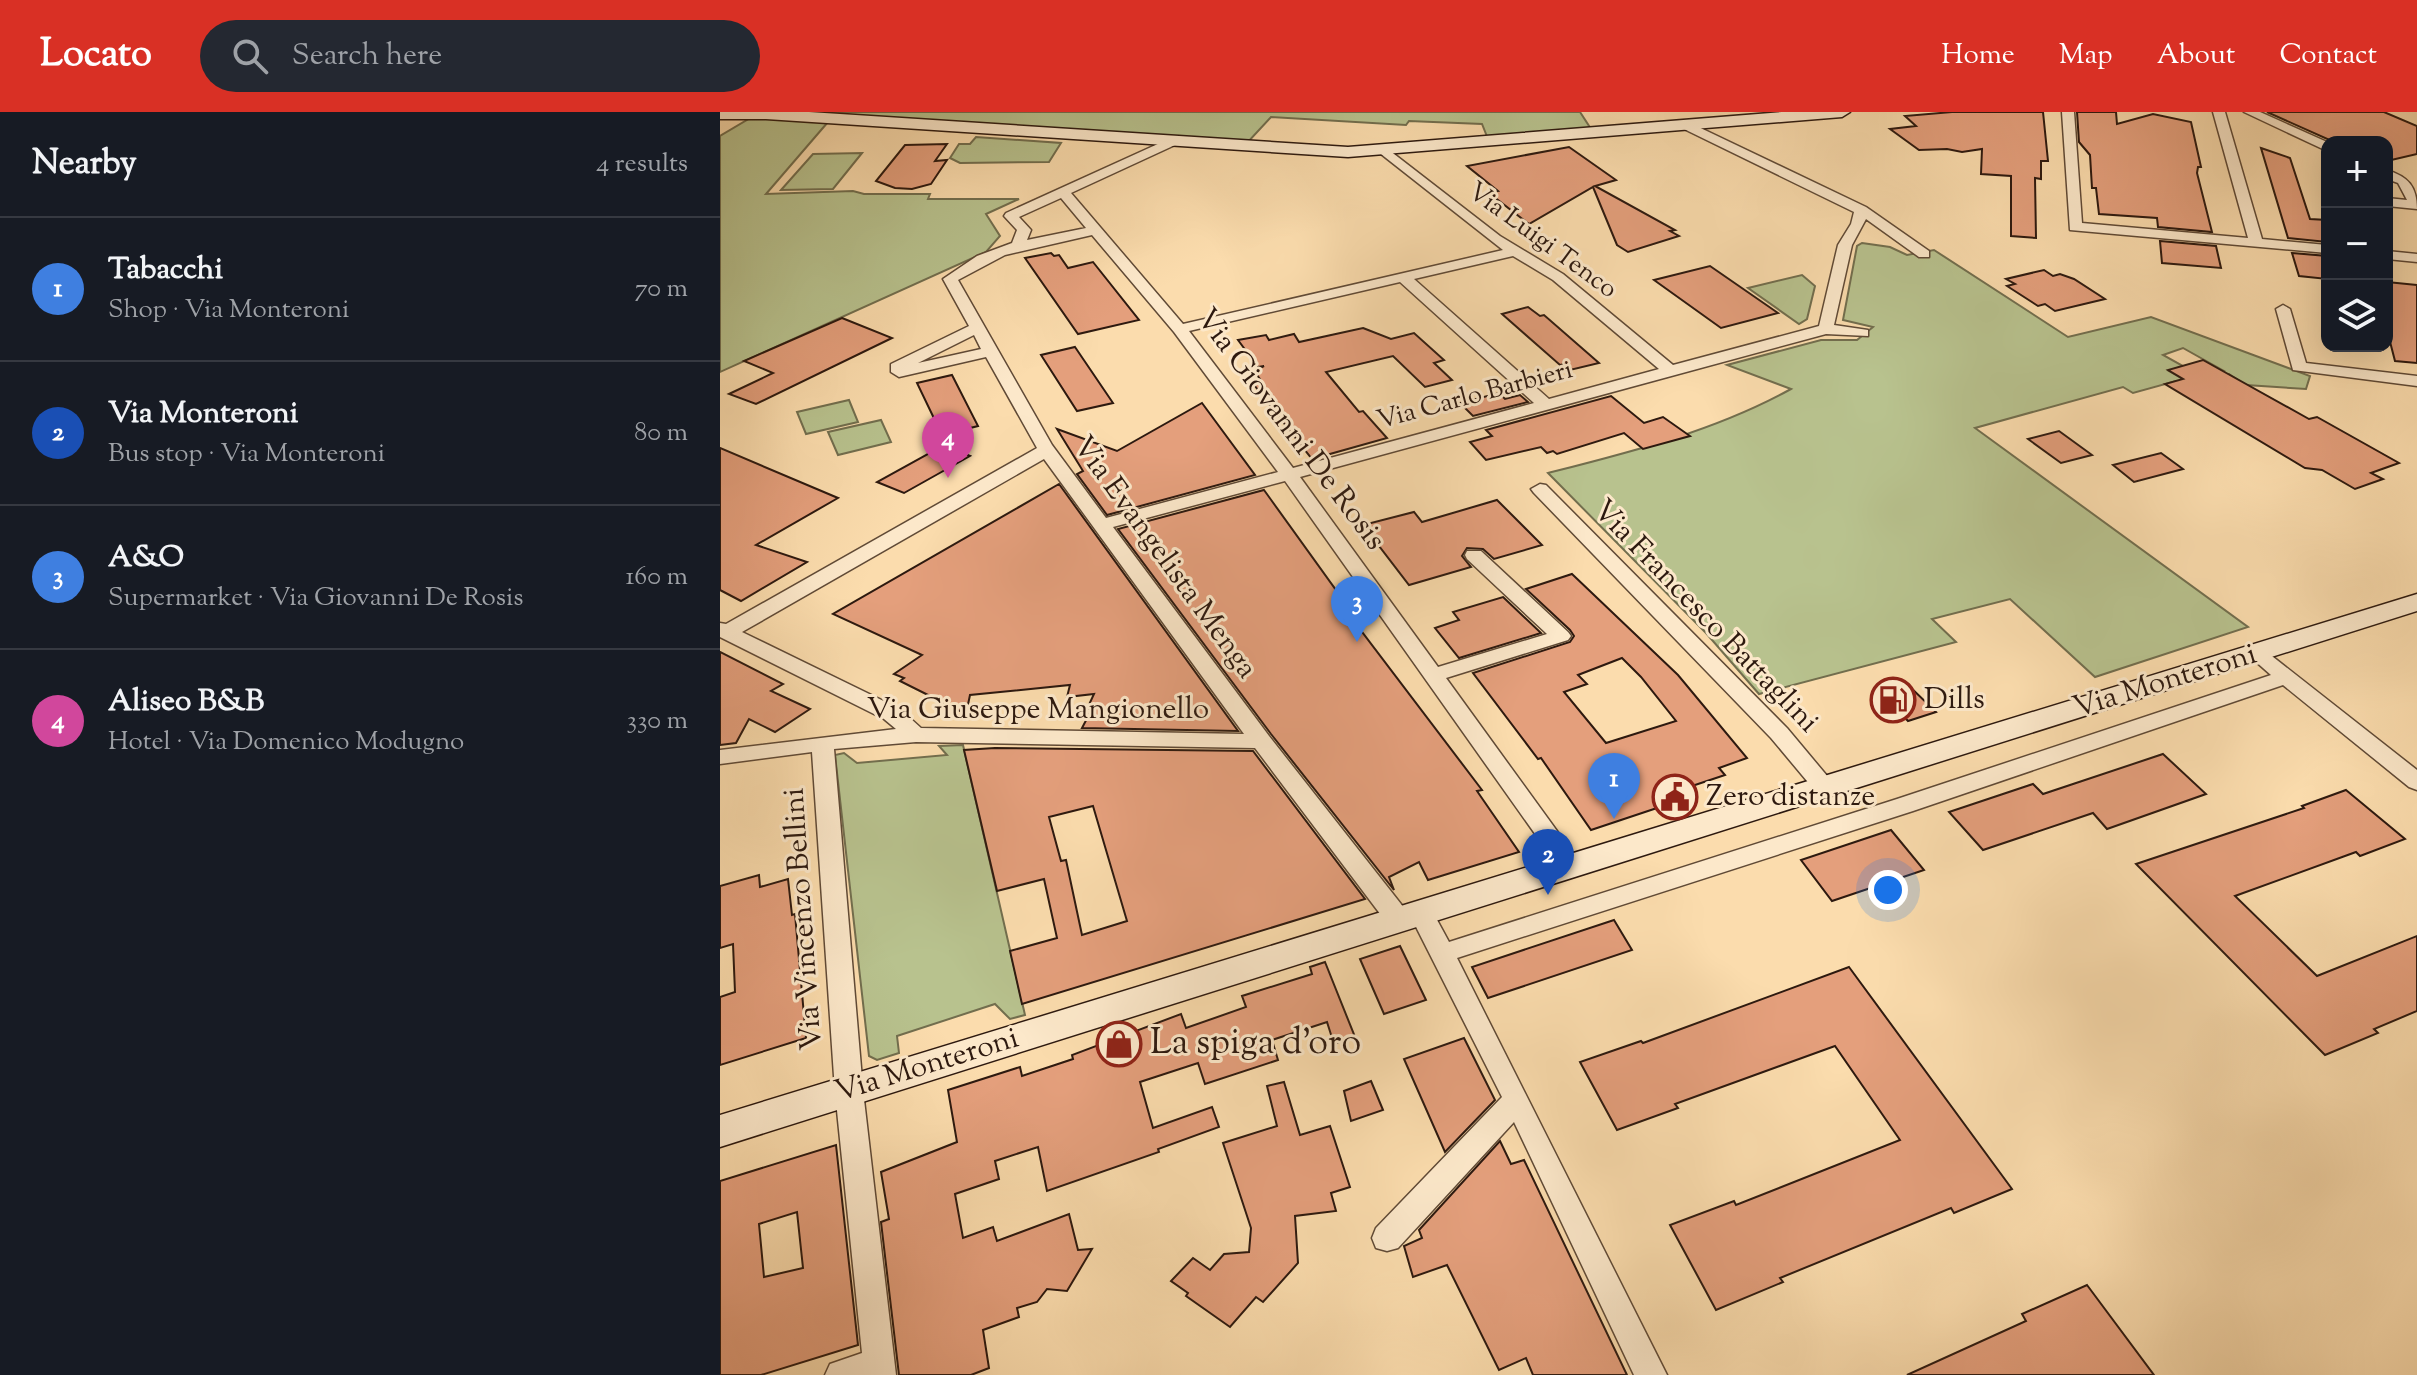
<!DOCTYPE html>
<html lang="en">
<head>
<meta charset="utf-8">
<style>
	body { margin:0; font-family:"Sorts Mill Goudy",serif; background:#242831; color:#f1f3f6 }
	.controls { position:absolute; right:24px; top:24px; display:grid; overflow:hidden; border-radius:16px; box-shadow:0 8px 32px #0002 }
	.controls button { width:72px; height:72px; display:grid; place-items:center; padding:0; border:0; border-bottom:2px solid #363941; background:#171b24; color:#f1f3f6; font:40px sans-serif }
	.you { position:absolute; left:1168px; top:778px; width:28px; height:28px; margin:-20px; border:6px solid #fff; border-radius:50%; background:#1a73e8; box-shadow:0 0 0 12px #1a73e833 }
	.badge { display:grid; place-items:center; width:52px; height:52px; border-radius:50%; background:#d93025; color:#fff; font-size:26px; font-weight:700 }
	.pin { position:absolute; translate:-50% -66px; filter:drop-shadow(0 2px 4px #0008) }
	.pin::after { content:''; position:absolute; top:42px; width:28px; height:24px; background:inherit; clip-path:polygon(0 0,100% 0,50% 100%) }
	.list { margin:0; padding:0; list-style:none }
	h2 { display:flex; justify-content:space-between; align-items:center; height:104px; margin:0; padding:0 32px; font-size:34px }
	h2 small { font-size:26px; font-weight:400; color:#9ea1a6 }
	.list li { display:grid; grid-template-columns:52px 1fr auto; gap:24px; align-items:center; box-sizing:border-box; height:144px; padding:0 32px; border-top:2px solid #363941 }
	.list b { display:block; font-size:30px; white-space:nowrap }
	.list p { margin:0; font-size:26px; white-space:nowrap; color:#9ea1a6 }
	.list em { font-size:26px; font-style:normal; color:#9ea1a6 }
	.icon { flex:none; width:44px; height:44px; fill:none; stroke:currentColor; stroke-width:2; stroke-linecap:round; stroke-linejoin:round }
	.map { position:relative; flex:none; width:1697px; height:1263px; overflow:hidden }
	header { display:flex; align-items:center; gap:48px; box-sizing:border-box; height:112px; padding:0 40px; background:#d93025; color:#fff }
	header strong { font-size:38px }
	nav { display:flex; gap:44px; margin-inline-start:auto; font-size:28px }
	.search { width:560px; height:72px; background:#242831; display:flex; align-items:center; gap:20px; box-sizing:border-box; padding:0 28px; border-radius:44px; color:#9ea1a6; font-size:30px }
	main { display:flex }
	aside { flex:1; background:#171b24 }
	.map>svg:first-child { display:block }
	.green { fill:#b8c28e; stroke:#726e4e; stroke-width:2 }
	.building { fill:#e49f7c; stroke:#2d190f; stroke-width:2; fill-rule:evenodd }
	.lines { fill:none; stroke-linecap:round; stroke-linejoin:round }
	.street-casing { stroke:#604a36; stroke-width:3 }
	.secondary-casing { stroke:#2d190f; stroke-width:3 }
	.street { fill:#fce8ca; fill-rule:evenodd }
	.secondary { fill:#fce8ca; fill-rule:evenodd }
	.labels { text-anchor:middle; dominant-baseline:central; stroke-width:6; stroke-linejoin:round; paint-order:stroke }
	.far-street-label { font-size:26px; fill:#2d190f; stroke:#fce8ca }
	.street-label { font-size:30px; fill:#2d190f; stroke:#fce8ca }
	.poi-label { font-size:30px; fill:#2d190f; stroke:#fce8ca; text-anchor:start }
	.near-poi-label { font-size:36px; fill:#2d190f; stroke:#fce8ca; text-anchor:start }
</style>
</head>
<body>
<header>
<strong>Locato</strong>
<div class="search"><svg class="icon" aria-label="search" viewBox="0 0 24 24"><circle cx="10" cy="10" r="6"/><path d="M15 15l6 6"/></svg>Search here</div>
<nav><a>Home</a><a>Map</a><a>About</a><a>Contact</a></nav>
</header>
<main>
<aside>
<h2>Nearby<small>4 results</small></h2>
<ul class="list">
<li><span class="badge" style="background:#3f7fe0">1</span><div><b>Tabacchi</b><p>Shop · Via Monteroni</p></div><em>70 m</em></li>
<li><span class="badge" style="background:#1a4fb4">2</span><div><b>Via Monteroni</b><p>Bus stop · Via Monteroni</p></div><em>80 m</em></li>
<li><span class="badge" style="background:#3f7fe0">3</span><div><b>A&amp;O</b><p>Supermarket · Via Giovanni De Rosis</p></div><em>160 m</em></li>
<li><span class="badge" style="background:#d1479c">4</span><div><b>Aliseo B&amp;B</b><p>Hotel · Via Domenico Modugno</p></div><em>330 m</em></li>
</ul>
</aside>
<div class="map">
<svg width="1697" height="1263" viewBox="0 0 1697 1263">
	<rect width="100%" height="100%" fill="#fbdcad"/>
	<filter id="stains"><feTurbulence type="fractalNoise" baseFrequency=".0025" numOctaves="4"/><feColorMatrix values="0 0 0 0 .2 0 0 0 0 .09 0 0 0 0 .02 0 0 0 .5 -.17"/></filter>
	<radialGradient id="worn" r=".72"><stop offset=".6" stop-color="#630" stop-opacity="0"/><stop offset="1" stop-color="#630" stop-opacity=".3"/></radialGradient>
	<g class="green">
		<path d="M54,0H860L871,17L768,27L762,12L689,9L686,13L551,5L527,31Z"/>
		<path d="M32,5L108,10L46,82L133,79L144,82H210L208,87H299L266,102L280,124L266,140L0,260V24Z"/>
		<path d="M256,25L341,31L329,50L240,51L230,46L239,32H250Z"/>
		<path d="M142,41L113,77L61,78L93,42Z"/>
		<path d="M1142,131L1170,135L1187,143L1214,138L1348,225L1431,205L1590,264L1586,277L1526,273L1509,262L1488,269L1504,259L1463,236L1443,243L1463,254L1449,259L1473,273L1467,275L1456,269L1413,281L1403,275L1255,316L1528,515L1375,565L1290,487L1212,507L1236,530L1039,582L986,521L828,361C911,340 995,319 1071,277L1007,253L1101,228H1137L1153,215L1123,208L1137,134Z"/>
		<path d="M1082,163L1095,174L1087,207L1079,212L1028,176Z"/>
		<path d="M129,288L138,310L86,322L77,300Z"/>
		<path d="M161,308L171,330L118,343L108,320Z"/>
		<path d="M243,633L305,903L290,907L275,892L177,924L179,941L157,948L149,944L115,643L124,641L137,651L227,643L219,634Z"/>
	</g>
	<g class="building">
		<path d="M1232,0H1323L1328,49H1321V67L1315,66L1316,126L1291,124V64L1261,62L1262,37L1242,40L1227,37L1199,38L1170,17L1196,14L1185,4Z"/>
		<path d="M1357,0H1396L1397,12L1433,2L1471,10L1481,55H1478L1477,61L1492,120L1438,115L1437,106L1379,102L1376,76H1372L1370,43L1359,30Z"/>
		<path d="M1547,0H1664L1697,14V42L1667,49V30H1614Z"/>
		<path d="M227,32L215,49L227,48L211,72L192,77L175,76L156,69L185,33Z"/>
		<path d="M849,35L896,68L875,74L955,118L950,119L959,124L908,140L897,133L873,75L809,112L769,81L778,79L747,54Z"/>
		<path d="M1541,36L1570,46L1590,107L1607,108V130L1568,126Z"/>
		<path d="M1440,129L1496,134L1501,156L1442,151Z"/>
		<path d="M331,141L334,144L339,143L348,156L373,150L419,208L358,222L305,146Z"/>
		<path d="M1572,141L1607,144V167L1579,164Z"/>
		<path d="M990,154L1058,201L1001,216L934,168Z"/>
		<path d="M1324,158L1333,164L1340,162L1354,167L1385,187L1335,199L1325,192L1318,194L1287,174L1295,172L1286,167Z"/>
		<path d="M1667,170L1697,173V251L1675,249L1667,218Z"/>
		<path d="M808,195L820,204L824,203L879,251L850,258L844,252L840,253L782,202Z"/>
		<path d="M122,206L172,226L36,292L9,282L53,261L24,249Z"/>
		<path d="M643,216L671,227L694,221L724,248L714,251L732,268L705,275L673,244L606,260L639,300L643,299L667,326L592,347L531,269L540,267L534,259L544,254L538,255L518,228L546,223L549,228L574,222L579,230Z"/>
		<path d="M355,235L393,291L357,299L321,243Z"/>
		<path d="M1483,248L1589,307L1597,305L1679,351L1651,361L1663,367L1635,377L1602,358L1585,356L1445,272L1463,267L1448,258Z"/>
		<path d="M232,263L258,314L222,323L197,271Z"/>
		<path d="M779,281L785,287L800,283L808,290L753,304L740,291Z"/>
		<path d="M891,284L924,311L943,305L970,324L923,337L904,321L837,342L833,339L827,341L821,335L766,348L750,330L772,324L766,318Z"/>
		<path d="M482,291L535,363L387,403L357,362L363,359L337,317L397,339Z"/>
		<path d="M1339,319L1372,343L1341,351L1308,327Z"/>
		<path d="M224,333L250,344L184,381L157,370Z"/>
		<path d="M0,336L118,386L36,433L87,450L21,489L0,478Z"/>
		<path d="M1441,341L1463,357L1414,370L1393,353Z"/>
		<path d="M339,372L518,619L362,616L372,597H367L374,582L347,585L350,573L250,583L246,602L180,569L184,566L174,562L202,543L113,502Z"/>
		<path d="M544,378L631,499L627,500L762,678L757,679L799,740L708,768L699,750L669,765L674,778L551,622L398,417Z"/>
		<path d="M777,388L822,433L774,447L763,437L747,436L742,444L751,455L689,473L643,413L694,400L702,410Z"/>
		<path d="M852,462L958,563L1027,646L999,656L1005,663L963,677L970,685L871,718L821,646L818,647L753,561L850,530L854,524L850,518L806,477ZM902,546L921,565L956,609L886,631L844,580L867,572L858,563Z"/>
		<path d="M783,485L821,521L739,546L715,516L739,508L733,500Z"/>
		<path d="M0,540L63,572L51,579L90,597L55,620L29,607L16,631L0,633Z"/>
		<path d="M1185,570L1216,600L1188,609L1159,578Z"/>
		<path d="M275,636L533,639L645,787L302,892L290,839L337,826L324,767L277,779L244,638ZM373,694L407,809L362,823L346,748L341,749L329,705Z"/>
		<path d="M1443,642L1486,682L1387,717L1373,701L1263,738L1229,700L1313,672L1323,682Z"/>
		<path d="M1626,678L1685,727L1640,744L1636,740L1515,784L1597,864L1697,824V899L1654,917L1658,921L1605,943L1416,752L1584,696L1582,694Z"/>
		<path d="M1171,718L1204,758L1112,789L1081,748Z"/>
		<path d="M39,763L40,775L68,767L72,803L75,802L86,926L0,953V885L15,880L13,832L0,836V774Z"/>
		<path d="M894,808L912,838L768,886L752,855Z"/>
		<path d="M680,834L706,888L664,902L640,847Z"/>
		<path d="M605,850L635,925L614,932L607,910L552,928L558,948L485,972L478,951L420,970L433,1016L492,995L499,1015L438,1037L439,1040L327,1079L318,1035L275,1049L279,1067L235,1082L243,1126L273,1115L277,1129L349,1102L358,1138L372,1137L347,1179L327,1177L317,1190L297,1196L299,1205L263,1218L269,1256L251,1263H179L161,1110L169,1107L161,1060L237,1030L228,978L300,955L302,964L353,947L352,943L461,902L466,916L526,895L522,884L592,862L590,855Z"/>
		<path d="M1129,855L1292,1077L1234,1101L1231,1096L1060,1166L1063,1170L996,1198L950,1113L1014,1089L1016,1093L1180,1028L1115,934L955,992L958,996L897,1018L860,950L921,929L923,931Z"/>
		<path d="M744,926L775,988L725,1040L684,947Z"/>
		<path d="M651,969L663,998L631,1009L624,979Z"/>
		<path d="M564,970L580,1023L610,1014L630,1075L611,1081L616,1099L575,1104L578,1151L543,1190L536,1185L510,1215L466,1184L468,1181L451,1169L473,1146L490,1158L504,1142L529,1140L531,1116L503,1031L557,1014L547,974Z"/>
		<path d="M780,1029L791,1052L804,1048L907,1263H813L806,1246L779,1258L727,1153L693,1165L684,1134L702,1126L699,1118Z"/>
		<path d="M116,1033L138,1233L41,1263H0V1069ZM77,1100L83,1156L44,1165L39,1112Z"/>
		<path d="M1367,1173L1434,1263H1187L1306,1209L1302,1202Z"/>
	</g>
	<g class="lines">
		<g class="street-casing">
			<g id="street">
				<path d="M1342,0H1354L1362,111L1528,126L1493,0H1505L1542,127L1607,133V141L1350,118Z"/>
				<path d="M1524,0H1540L1607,30V39Z"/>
				<path d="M968,10L1146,95L1209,139V145H1199L1146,107L1132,133L1114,213L1148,218V224L1106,222L580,365L718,555L827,522L747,447L745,443L747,439H761L848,520L851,524L848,528L726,566L858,748L862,754L858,760L850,763L842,760L565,369L393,415L549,624L688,801L691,808L688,815L679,817L670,815L535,636L196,630L114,637L143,979L176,1263H105L110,1252L142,1241L115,979L92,640L0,652V638L176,617L164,607L0,525V511L6,512L317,336L266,245L179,265L171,260V252L249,214L223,167L257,144L292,131L297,118L284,104L286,101L451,26L455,27V33L351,81L463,212L783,138L661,42V36L665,35L780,124L843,162L953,253L1099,214L1118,133L1131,112L1134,100L964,17L962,14ZM341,86L366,116L307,128L311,118L299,105ZM372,123L454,220L558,360L386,406L332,333L238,168L285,143ZM793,144L833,168L939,257L829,287L694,167ZM680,170L814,291L573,356L469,219ZM254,223L261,237L198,251ZM324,347L524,622L201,616L180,597L22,520Z"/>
				<path d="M1667,58C1688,65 1697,74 1697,97L1667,94V86L1687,88L1678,71L1667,67Z"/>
				<path d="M1667,139L1697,142V150L1667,147Z"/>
				<path d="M1563,193L1570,197L1586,251L1697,264V274L1573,258L1556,197Z"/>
				<path d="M820,372L826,373L1067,616L1113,671L1116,676L1113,681H1097L1051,626L814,381L811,377Z"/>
				<path d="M1536,535L1543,537L1697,658V678L1689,675L1563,573L1193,699L737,846L947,1263H914L794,1010L678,1136L667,1139L656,1136L652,1126L656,1116L782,985L689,801L692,795L701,792L710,795L729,830L1177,687L1551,563L1526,541Z"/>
			</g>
		</g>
		<g class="secondary-casing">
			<g id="secondary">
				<path d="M0,0H89L628,35L1062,0H1130L1122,5L628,45L46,7H0Z"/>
				<path d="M1697,482V499L0,1035V1003Z"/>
			</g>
		</g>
		<use href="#street" class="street"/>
		<use href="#secondary" class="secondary"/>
	</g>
	<defs>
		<g id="fuel-ring" transform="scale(2.3)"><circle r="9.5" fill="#fce8ca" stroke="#8f2418" stroke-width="1.5"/><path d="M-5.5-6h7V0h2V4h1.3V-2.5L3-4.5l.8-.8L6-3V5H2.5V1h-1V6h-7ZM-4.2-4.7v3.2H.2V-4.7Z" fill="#8f2418"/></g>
		<g id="civic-ring" transform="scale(2.3)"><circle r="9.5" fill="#fce8ca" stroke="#8f2418" stroke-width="1.5"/><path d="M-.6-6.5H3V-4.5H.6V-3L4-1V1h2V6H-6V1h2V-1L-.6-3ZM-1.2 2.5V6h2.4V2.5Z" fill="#8f2418"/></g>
		<g id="shop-ring" transform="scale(2.3)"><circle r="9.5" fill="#fce8ca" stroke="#8f2418" stroke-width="1.5"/><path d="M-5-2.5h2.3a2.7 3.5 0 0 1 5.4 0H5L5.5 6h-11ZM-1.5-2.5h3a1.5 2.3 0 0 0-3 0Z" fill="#8f2418"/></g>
	</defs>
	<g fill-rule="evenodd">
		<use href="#fuel-ring" x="1173" y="588"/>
		<use href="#civic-ring" x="955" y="685"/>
		<use href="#shop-ring" x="399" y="932"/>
	</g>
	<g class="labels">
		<g class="far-street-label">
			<text transform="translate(822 129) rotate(36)">Via Luigi Tenco</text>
			<text transform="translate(755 284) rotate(-15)">Via Carlo Barbieri</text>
		</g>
		<g class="street-label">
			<text transform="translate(570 318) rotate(53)">Via Giovanni De Rosis</text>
			<text transform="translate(444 446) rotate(54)">Via Evangelista Menga</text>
			<text transform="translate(985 505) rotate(46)">Via Francesco Battaglini</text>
			<text transform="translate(1445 570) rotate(-17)">Via Monteroni</text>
			<text x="318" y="598">Via Giuseppe Mangionello</text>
			<text transform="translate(84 807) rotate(-94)">Via Vincenzo Bellini</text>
			<text transform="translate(207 954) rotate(-17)">Via Monteroni</text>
		</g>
		<g class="poi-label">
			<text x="1204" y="588">Dills</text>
			<text x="986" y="685">Zero distanze</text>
		</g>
		<g class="near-poi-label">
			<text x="430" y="932">La spiga d'oro</text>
		</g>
	</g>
	<rect width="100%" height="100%" filter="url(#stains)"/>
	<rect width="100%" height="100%" fill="url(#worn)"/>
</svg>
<div class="controls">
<button>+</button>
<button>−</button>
<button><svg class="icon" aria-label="layers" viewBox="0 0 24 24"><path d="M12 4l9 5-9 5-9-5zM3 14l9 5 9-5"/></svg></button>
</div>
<div class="you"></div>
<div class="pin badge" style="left:894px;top:707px;background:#3f7fe0">1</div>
<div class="pin badge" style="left:828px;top:783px;background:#1a4fb4">2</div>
<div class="pin badge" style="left:637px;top:530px;background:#3f7fe0">3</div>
<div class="pin badge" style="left:228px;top:366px;background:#d1479c">4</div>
</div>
</main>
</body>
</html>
